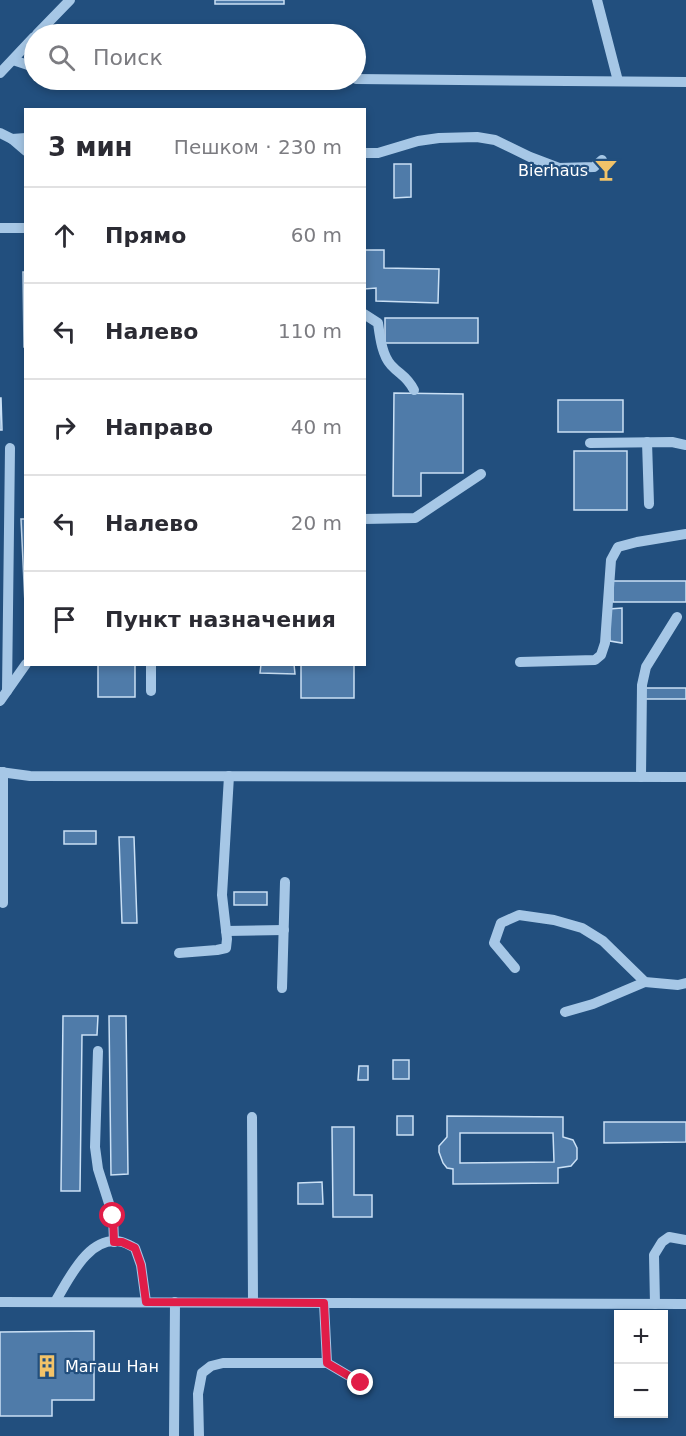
<!DOCTYPE html>
<html lang="ru">
<head>
<meta charset="utf-8">
<style>
	body { margin:0; font-family:"DejaVu Sans",sans-serif; background:#f2f2f3; color:#2b2b33 }
	.controls { position:absolute; right:18px; bottom:18px; display:grid; overflow:hidden; border-radius:0px; box-shadow:0 3px 9px #0003 }
	.controls button { width:54px; height:54px; display:grid; place-items:center; padding:0; border:0; border-bottom:2px solid #e1e1e2; background:#fff; color:#2b2b33; font:30px sans-serif }
	.stop { position:absolute; width:18px; height:18px; margin:-14px; border:4px solid #e11d48; border-radius:50%; background:#fff }
	.stop.end { background:#e11d48; border-color:#fff; box-shadow:0 2px 6px #0008 }
	.list { margin:0; padding:0; list-style:none }
	h2 { display:flex; justify-content:space-between; align-items:center; height:78px; margin:0; padding:0 24px; font-size:26px }
	h2 small { font-size:20px; font-weight:400; color:#7c7c81 }
	.list li { display:grid; grid-template-columns:39px 1fr auto; gap:18px; align-items:center; box-sizing:border-box; height:96px; padding:0 24px; border-top:2px solid #e1e1e2 }
	.list b { display:block; font-size:22px; white-space:nowrap }
	.list em { font-size:20px; font-style:normal; color:#7c7c81 }
	.icon { flex:none; width:33px; height:33px; fill:none; stroke:currentColor; stroke-width:2; stroke-linecap:round; stroke-linejoin:round }
	.map { position:relative; flex:none; width:686px; height:1436px; overflow:hidden }
	.search { position:absolute; background:#fff; box-shadow:0 3px 9px #0003; left:24px; top:24px; width:342px; height:66px; display:flex; align-items:center; gap:15px; box-sizing:border-box; padding:0 21px; border-radius:33px; color:#7c7c81; font-size:22px }
	.panel { position:absolute; background:#fff; box-shadow:0 3px 9px #0003; left:24px; top:108px; width:342px; height:558px; border-radius:0px }
	.map>svg:first-child { display:block }
	.building { fill:#4f7ba9; stroke:#cae0f5; stroke-width:1.5; fill-rule:evenodd }
	.lines { fill:none; stroke-linecap:round; stroke-linejoin:round }
	.minor { stroke:#a6c7e6; stroke-width:10 }
	.route { stroke:#e11d48; stroke-width:8 }
	.labels { text-anchor:middle; dominant-baseline:central; stroke-width:4.5; stroke-linejoin:round; paint-order:stroke }
	.poi-label { font-size:16px; fill:#fff; stroke:#224f7e; text-anchor:end }
</style>
</head>
<body>
<div class="map">
<svg width="686" height="1436" viewBox="0 0 686 1436">
	<rect width="100%" height="100%" fill="#224f7e"/>
	<g class="building">
		<rect x="215" y="0" width="69" height="4"/>
		<path d="M394,164H411V197L394,198Z"/>
		<path d="M364,250H384V268L439,269L438,303L376,301V288L364,289Z"/>
		<path d="M23,272H26V347H24Z"/>
		<rect x="385" y="318" width="93" height="25"/>
		<path d="M394,393L463,394V473H421V496H393Z"/>
		<path d="M0,398H1L2,430H0Z"/>
		<rect x="558" y="400" width="65" height="32"/>
		<rect x="574" y="451" width="53" height="59"/>
		<path d="M21,519H26V604H25Z"/>
		<rect x="613" y="581" width="73" height="21"/>
		<path d="M622,608V643L610,641L609,609Z"/>
		<rect x="98" y="664" width="37" height="33"/>
		<path d="M261,664H294L295,674L260,673Z"/>
		<rect x="301" y="664" width="53" height="34"/>
		<rect x="644" y="688" width="42" height="11"/>
		<rect x="64" y="831" width="32" height="13"/>
		<path d="M119,837H134L137,923H122Z"/>
		<rect x="234" y="892" width="33" height="13"/>
		<path d="M63,1016H98L97,1035H82L80,1191H61Z"/>
		<path d="M109,1016H126L128,1174L111,1175Z"/>
		<rect x="393" y="1060" width="16" height="19"/>
		<path d="M359,1066H368V1080H358Z"/>
		<rect x="397" y="1116" width="16" height="19"/>
		<path d="M447,1116L563,1117V1137L573,1140L577,1148V1159L571,1166L558,1168V1183L453,1184V1169L447,1168L443,1163L439,1152V1146L447,1137ZM460,1133H553L554,1162L460,1163Z"/>
		<path d="M604,1122H686V1142L604,1143Z"/>
		<path d="M332,1127H354V1195H372V1217H333Z"/>
		<path d="M322,1182L323,1204H298V1183Z"/>
		<path d="M94,1331V1400H52V1416H0V1332Z"/>
	</g>
	<g class="lines">
		<g class="minor">
			<path d="M597,0L618,81"/>
			<path d="M37,34L70,0"/>
			<path d="M13,60L34,67"/>
			<path d="M0,73L34,37"/>
			<path d="M356,79L686,82"/>
			<path d="M0,133L12,139L26,138"/>
			<path d="M12,139L26,151"/>
			<path d="M364,153H378L418,141L439,138L477,137L495,140L530,157L559,168L594,167L602,160"/>
			<path d="M0,228H26"/>
			<path d="M364,314L378,323C380,337 382,355 391,365C401,376 406,375 414,390"/>
			<path d="M647,442L649,504"/>
			<path d="M590,443L672,442L686,445"/>
			<path d="M364,519L415,518L481,474"/>
			<path d="M520,662L595,660L601,655L605,643L611,560L618,547L637,542L686,534"/>
			<path d="M151,664V691"/>
			<path d="M7,691L10,448"/>
			<path d="M0,701L26,664"/>
			<path d="M0,772L30,776L686,777"/>
			<path d="M641,777L642,685L646,667L677,617"/>
			<path d="M3,903V772"/>
			<path d="M226,931L284,930"/>
			<path d="M179,953L217,950L226,948L227,939L222,895L229,776"/>
			<path d="M515,968L494,943L501,923L519,915L554,920L582,928L603,941L645,982L678,985L686,983"/>
			<path d="M282,988L285,882"/>
			<path d="M565,1012L593,1004L645,982"/>
			<path d="M98,1051L95,1147L98,1169L113,1216L114,1242"/>
			<path d="M252,1117L253,1302"/>
			<path d="M0,1302L686,1304"/>
			<path d="M55,1302C69,1279 89,1234 122,1242C126,1243 131,1246 135,1248L141,1265L146,1302"/>
			<path d="M324,1303L327,1363"/>
			<path d="M655,1304L654,1255L662,1242L669,1237L686,1240"/>
			<path d="M174,1436L175,1302"/>
			<path d="M199,1436L198,1394L202,1373L211,1366L223,1363H327L361,1383"/>
		</g>
	</g>
	<g class="lines">
		<path class="route" d="M113,1216L114,1242H122L135,1248L141,1265L146,1302L324,1303L327,1363L361,1383"/>
	</g>
	<defs>
		<g id="bar-bare" transform="scale(1.8)"><path d="M-6-5H6L.8 .8V4.5H3.5V6h-7V4.5H-.8V.8Z" fill="#f2c369" stroke="#224f7e" stroke-width="2.5" paint-order="stroke"/></g>
		<g id="building-bare" transform="scale(1.8)"><path d="M-4-6H4V6H1V3H-1V6H-4ZM-2.5-4.3h1.7v1.8h-1.7ZM.8-4.3h1.7v1.8H.8ZM-2.5-1h1.7V.8h-1.7ZM.8-1h1.7V.8H.8Z" fill="#f2c369" stroke="#224f7e" stroke-width="2.5" paint-order="stroke"/></g>
	</defs>
	<g fill-rule="evenodd">
		<use href="#bar-bare" x="606" y="170"/>
		<use href="#building-bare" x="47" y="1366"/>
	</g>
	<g class="labels">
		<g class="poi-label">
			<text x="588" y="170">Bierhaus</text>
			<text x="65" y="1366" text-anchor="start">Магаш Нан</text>
		</g>
	</g>
</svg>
<div class="controls">
<button>+</button>
<button>−</button>
</div>
<div class="stop" style="left:113px;top:1216px"></div>
<div class="stop end" style="left:361px;top:1383px"></div>
<div class="search"><svg class="icon" aria-label="search" viewBox="0 0 24 24"><circle cx="10" cy="10" r="6"/><path d="M15 15l6 6"/></svg>Поиск</div>
<section class="panel">
<h2>3 мин<small>Пешком · 230 m</small></h2>
<ul class="list">
<li><svg class="icon" aria-label="ahead" viewBox="0 0 24 24"><path d="M12 20V5M6 11l6-6 6 6"/></svg><div><b>Прямо</b></div><em>60 m</em></li>
<li><svg class="icon" aria-label="left" viewBox="0 0 24 24"><path d="M17 20v-9H6M10 6l-5 5 5 5"/></svg><div><b>Налево</b></div><em>110 m</em></li>
<li><svg class="icon" aria-label="right" viewBox="0 0 24 24"><path d="M7 20v-9h11M14 6l5 5-5 5"/></svg><div><b>Направо</b></div><em>40 m</em></li>
<li><svg class="icon" aria-label="left" viewBox="0 0 24 24"><path d="M17 20v-9H6M10 6l-5 5 5 5"/></svg><div><b>Налево</b></div><em>20 m</em></li>
<li><svg class="icon" aria-label="arrive" viewBox="0 0 24 24"><path d="M6 21V4h12l-3 4 3 4H6"/></svg><div><b>Пункт назначения</b></div></li>
</ul>
</section>
</div>
</body>
</html>
